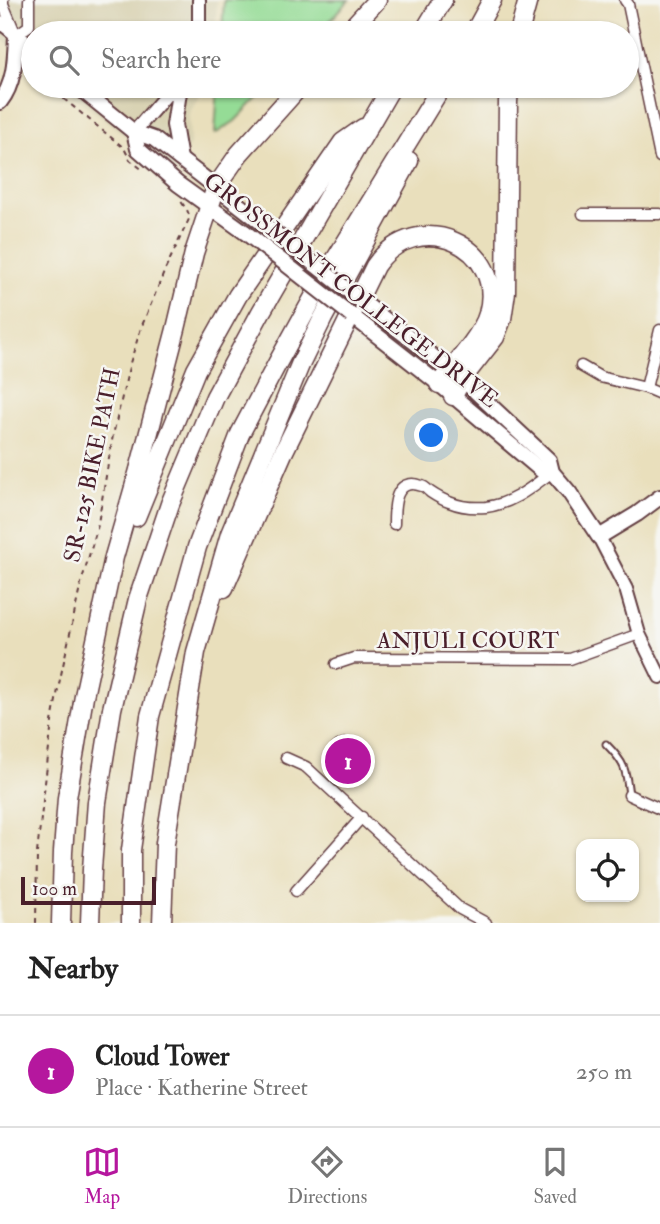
<!DOCTYPE html>
<html lang="en">
<head>
<meta charset="utf-8">
<style>
	body { margin:0; font-family:"IM FELL Double Pica",serif; background:#f2f2f2; color:#222 }
	.controls { position:absolute; right:21px; bottom:21px; display:grid; overflow:hidden; border-radius:14px; box-shadow:0 2px 5px #0004 }
	.controls button { width:63px; height:63px; display:grid; place-items:center; padding:0; border:0; border-bottom:2px solid #e0e0e0; background:#fff; color:#222; font:35px sans-serif }
	.scale { position:absolute; left:21px; bottom:18px; width:135px; box-sizing:border-box; padding-left:7px; border:4px solid #4a1f2b; border-top:0; font-size:19px; line-height:24px; white-space:nowrap; color:#4a1f2b; -webkit-text-stroke:5px #f6f6f2; paint-order:stroke }
	.you { position:absolute; left:432px; top:436px; width:24px; height:24px; margin:-18px; border:5px solid #fff; border-radius:50%; background:#1a73e8; box-shadow:0 0 0 10px #1a73e833 }
	.badge { display:grid; place-items:center; width:46px; height:46px; border-radius:50%; background:#b5179e; color:#fff; font-size:23px; font-weight:700 }
	.pin { position:absolute; translate:-50% -50%; border:4px solid #fff; box-shadow:0 2px 7px #0006 }
	.list { margin:0; padding:0; list-style:none }
	h2 { display:flex; justify-content:space-between; align-items:center; height:91px; margin:0; padding:0 28px; font-size:30px }
	h2 small { font-size:23px; font-weight:400; color:#767676 }
	.list li { display:grid; grid-template-columns:46px 1fr auto; gap:21px; align-items:center; box-sizing:border-box; height:112px; padding:0 28px; border-top:2px solid #e0e0e0 }
	.list b { display:block; font-size:26px; white-space:nowrap }
	.list p { margin:0; font-size:23px; white-space:nowrap; color:#767676 }
	.list em { font-size:23px; font-style:normal; color:#767676 }
	.icon { flex:none; width:38px; height:38px; fill:none; stroke:currentColor; stroke-width:2; stroke-linecap:round; stroke-linejoin:round }
	.map { position:relative; flex:none; width:660px; height:923px; overflow:hidden }
	.search { position:absolute; background:#fff; box-shadow:0 2px 5px #0004; left:21px; right:21px; top:21px; height:77px; display:flex; align-items:center; gap:18px; box-sizing:border-box; padding:0 24px; border-radius:38px; color:#767676; font-size:26px }
	.sheet { height:203px; background:#fff }
	nav { display:flex; justify-content:space-around; align-items:center; box-sizing:border-box; height:98px; border-top:2px solid #e0e0e0; background:#fff; font-size:19px; color:#767676 }
	nav a { display:grid; justify-items:center; gap:4px }
	nav .on { color:#b5179e }
	.map>svg:first-child { display:block }
	.built { fill:#d8d1b1 }
	.green { fill:#95dc96; stroke:#707e60; stroke-width:2 }
	.building { fill:#dbb88f }
	.lines { fill:none; stroke-linecap:round; stroke-linejoin:round }
	.service-casing { stroke:#623c41; stroke-width:9 }
	.minor-casing { stroke:#623c41; stroke-width:13 }
	.tertiary-casing { stroke:#623c41; stroke-width:16 }
	.secondary-casing { stroke:#623c41; stroke-width:18 }
	.motorway-casing { stroke:#623c41; stroke-width:21 }
	.path { stroke:#623c41; stroke-width:2; stroke-dasharray:5 5; stroke-linecap:butt }
	.service { stroke:#fff; stroke-width:5 }
	.minor { stroke:#fff; stroke-width:10 }
	.tertiary { stroke:#fff; stroke-width:12 }
	.secondary { stroke:#fff; stroke-width:14 }
	.motorway { stroke:#fff; stroke-width:18 }
	.secondary-bridge-casing { stroke:#623c41; stroke-width:18; stroke-linecap:butt }
	.secondary-bridge { stroke:#fff; stroke-width:14 }
	.labels { text-anchor:middle; dominant-baseline:central; stroke-width:5; stroke-linejoin:round; paint-order:stroke }
	.street-label { font-size:23px; fill:#4a1f2b; stroke:#f6f6f2 }
</style>
</head>
<body>
<div class="map">
<svg width="660" height="923" viewBox="0 0 660 923">
	<rect width="100%" height="100%" fill="#f6f6f2"/>
	<filter id="ink" filterUnits="userSpaceOnUse"><feTurbulence type="fractalNoise" baseFrequency=".0143" numOctaves="2"/><feDisplacementMap in="SourceGraphic" scale="14" xChannelSelector="R" yChannelSelector="G"/><feConvolveMatrix kernelMatrix="1 2 1 2 8 2 1 2 1" color-interpolation-filters="sRGB"/></filter>
	<filter id="wash" filterUnits="userSpaceOnUse"><feTurbulence type="fractalNoise" baseFrequency=".00686" numOctaves="4" result="noise"/><feDisplacementMap in="SourceGraphic" scale="28" xChannelSelector="R" yChannelSelector="G"/><feGaussianBlur stdDeviation="1.57" result="paint"/><feColorMatrix in="noise" values="0 0 0 0 0 0 0 0 0 0 0 0 0 0 0 0 0 1.4 0 .05"/><feComposite in="paint" operator="in"/></filter>
	<g filter="url(#wash)">
		<rect width="100%" height="100%" fill="#e9dfbc"/>
		<g class="built">
			<path d="M0,0H217L215,33H33V64L0,38Z"/>
			<path d="M61,86H204L189,114L190,144L175,174Z"/>
		</g>
		<g class="green">
			<path d="M224,0H349L319,33H222Z"/>
			<path d="M218,86H269L235,121L215,134Z"/>
		</g>
		<g id="blocks">
			<circle class="building" cx="348" cy="759" r="21"/>
		</g>
	</g>
	<g filter="url(#ink)">
		<use href="#blocks" fill-opacity="0" stroke="#623c41" stroke-width="2"/>
		<g class="lines">
			<g class="service-casing">
				<path id="service" d="M606,744C625,763 626,769 629,795"/>
			</g>
			<g class="minor-casing">
				<g id="minor">
					<path d="M3,0V4L16,35L29,26V0"/>
					<path d="M625,0L628,4L660,157"/>
					<path d="M583,214H660"/>
					<path d="M581,366L600,377L646,388L660,394"/>
					<path d="M646,388L660,330"/>
					<path d="M394,524C394,507 394,476 422,486C424,486 429,491 430,492C436,496 443,500 449,502C461,507 474,508 486,507C512,504 532,487 552,472"/>
					<path d="M336,664L354,658L570,659L639,634"/>
					<path d="M286,758L306,767L460,909L486,923"/>
					<path d="M629,795L660,809"/>
					<path d="M296,891L362,817"/>
				</g>
			</g>
			<g class="tertiary-casing">
				<g id="tertiary">
					<path d="M0,22L16,35"/>
					<path d="M199,33V0"/>
					<path d="M134,132L174,86"/>
					<path d="M599,537L626,589L639,634L660,677"/>
				</g>
			</g>
			<g class="secondary-casing">
				<g id="secondary">
					<path d="M16,35L33,49"/>
					<path d="M77,86L134,132L154,139L257,219"/>
					<path d="M0,102C15,83 15,59 16,35"/>
					<path d="M134,132L138,149L178,184L246,233"/>
					<path d="M180,159L174,125L180,86"/>
					<path d="M378,314L462,379L549,460L552,472L569,492L599,537L637,514L660,497"/>
					<path d="M351,315L439,384L543,472H552"/>
				</g>
			</g>
			<g class="motorway-casing">
				<g id="motorway">
					<path d="M347,33L377,0"/>
					<path d="M423,33L443,0"/>
					<path d="M474,33L492,0"/>
					<path d="M519,33L528,0"/>
					<path d="M453,396L462,379L495,337L502,319L506,292L508,102L509,86"/>
					<path d="M136,517L196,370L238,295L343,142L363,128"/>
					<path d="M224,588L283,453L375,266C417,205 507,246 488,314C483,334 453,367 439,384"/>
					<path d="M61,923L63,852L67,798L84,696L114,557L139,470L176,329L194,253L216,187L239,154L300,86"/>
					<path d="M90,923L92,869L97,802L112,709L138,599L170,504L215,397L261,312L392,86"/>
					<path d="M131,923V850L150,716L197,547L240,434L278,362L327,273L442,86"/>
					<path d="M162,923L165,843L196,652L230,534L300,365L323,318L409,161"/>
				</g>
			</g>
			<g class="path">
				<path d="M48,86L124,148L130,160L143,170"/>
				<path d="M36,923L37,853L52,722L59,684L81,583L97,529L113,435L130,363L141,328L165,270L190,217L187,210L180,200"/>
			</g>
			<use href="#service" class="service"/>
			<use href="#minor" class="minor"/>
			<use href="#tertiary" class="tertiary"/>
			<use href="#secondary" class="secondary"/>
			<use href="#motorway" class="motorway"/>
			<g class="secondary-bridge-casing">
				<g id="secondary-bridge">
					<path d="M257,219L378,314"/>
					<path d="M246,233L351,315"/>
				</g>
			</g>
			<use href="#secondary-bridge" class="secondary-bridge"/>
		</g>
	</g>
	<g class="labels">
		<g class="street-label">
			<text transform="translate(351 290) rotate(38)">GROSSMONT COLLEGE DRIVE</text>
			<text transform="translate(92 465) rotate(-78)">SR-125 BIKE PATH</text>
			<text x="468" y="640">ANJULI COURT</text>
		</g>
	</g>
</svg>
<div class="controls">
<button><svg class="icon" aria-label="locate" viewBox="0 0 24 24"><circle cx="12" cy="12" r="6"/><path d="M12 2v4M12 18v4M2 12h4M18 12h4"/></svg></button>
</div>
<div class="scale">100 m</div>
<div class="you"></div>
<div class="pin badge" style="left:348px;top:761px">1</div>
<div class="search"><svg class="icon" aria-label="search" viewBox="0 0 24 24"><circle cx="10" cy="10" r="6"/><path d="M15 15l6 6"/></svg>Search here</div>
</div>
<section class="sheet">
<h2>Nearby<small></small></h2>
<ul class="list">
<li><span class="badge">1</span><div><b>Cloud Tower</b><p>Place · Katherine Street</p></div><em>250 m</em></li>
</ul>
</section>
<nav>
<a class="on"><svg class="icon" aria-label="map" viewBox="0 0 24 24"><path d="M3 6l6-2 6 2 6-2v14l-6 2-6-2-6 2zM9 4v14M15 6v14"/></svg>Map</a>
<a><svg class="icon" aria-label="directions" viewBox="0 0 24 24"><path d="M12 3l9 9-9 9-9-9zM9 14v-3h6M13 9l2 2-2 2"/></svg>Directions</a>
<a><svg class="icon" aria-label="saved" viewBox="0 0 24 24"><path d="M7 4h10v16l-5-4-5 4z"/></svg>Saved</a>
</nav>
</body>
</html>
